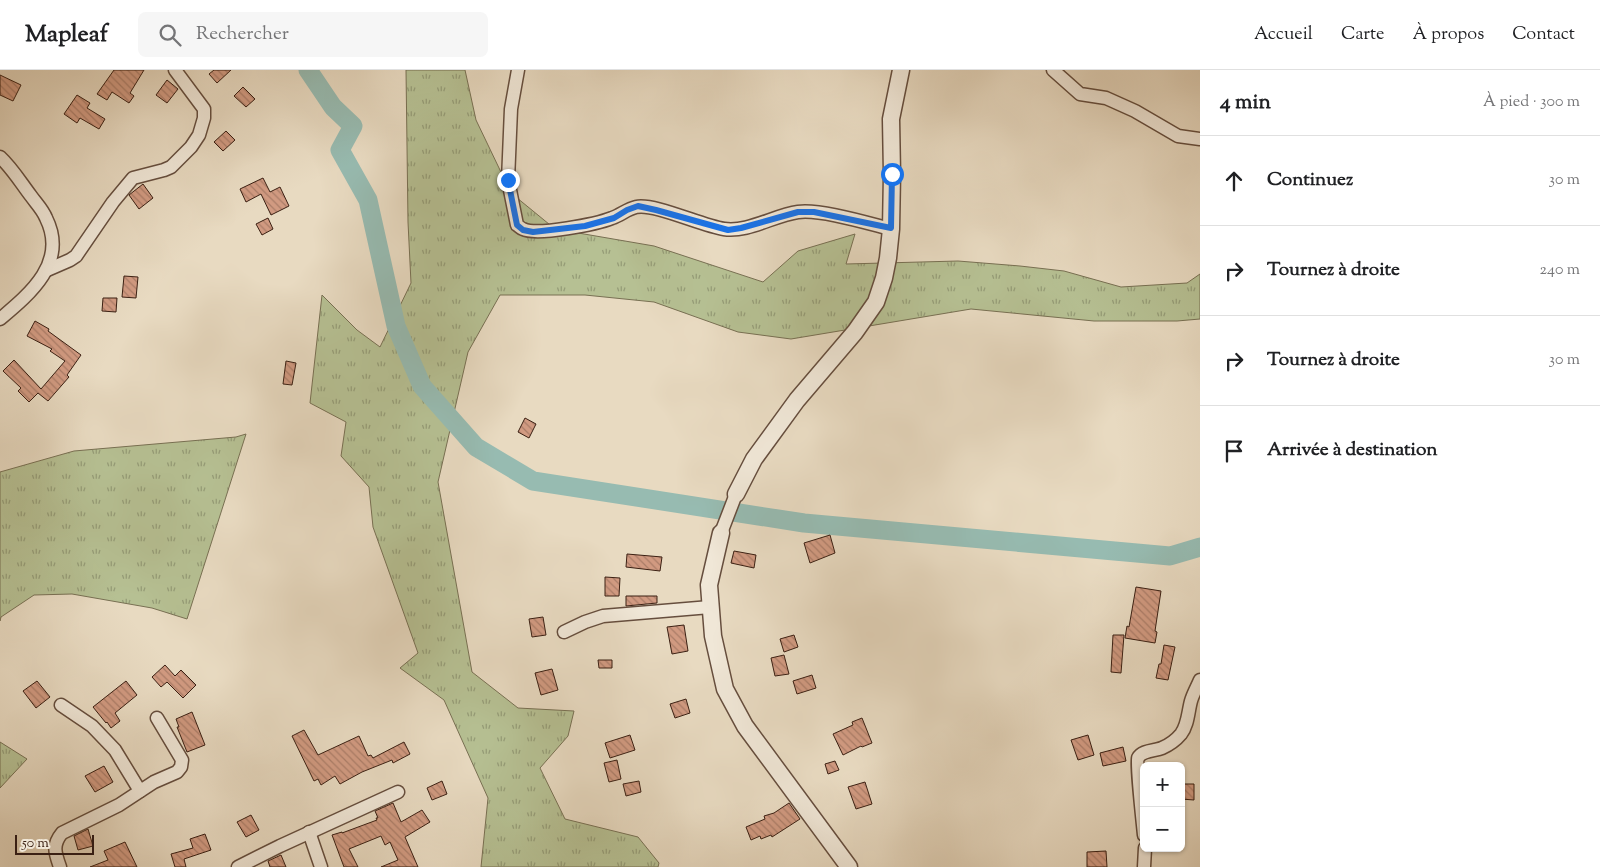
<!DOCTYPE html>
<html lang="fr">
<head>
<meta charset="utf-8">
<style>
	body { margin:0; font-family:"Sorts Mill Goudy",serif; background:#f6f6f6; color:#202124 }
	.controls { position:absolute; right:15px; bottom:15px; display:grid; overflow:hidden; border-radius:8px; box-shadow:0 1px 4px #0004 }
	.controls button { width:45px; height:45px; display:grid; place-items:center; padding:0; border:0; border-bottom:1px solid #e0e0e0; background:#fff; color:#202124; font:25px sans-serif }
	.scale { position:absolute; left:15px; bottom:12px; width:79px; box-sizing:border-box; padding-left:5px; border:2px solid #3b2013; border-top:0; font-size:14px; line-height:18px; white-space:nowrap; color:#3b2013; -webkit-text-stroke:4px #f0e7d7; paint-order:stroke }
	.stop { position:absolute; width:15px; height:15px; margin:-11px; border:4px solid #1a73e8; border-radius:50%; background:#fff }
	.stop.end { background:#1a73e8; border-color:#fff; box-shadow:0 1px 5px #0008 }
	.list { margin:0; padding:0; list-style:none }
	h2 { display:flex; justify-content:space-between; align-items:center; height:65px; margin:0; padding:0 20px; font-size:21px }
	h2 small { font-size:16px; font-weight:400; color:#757577 }
	.list li { display:grid; grid-template-columns:32px 1fr auto; gap:15px; align-items:center; box-sizing:border-box; height:90px; padding:0 20px; border-top:1px solid #e0e0e0 }
	.list b { display:block; font-size:19px; white-space:nowrap }
	.list em { font-size:16px; font-style:normal; color:#757577 }
	.icon { flex:none; width:28px; height:28px; fill:none; stroke:currentColor; stroke-width:2; stroke-linecap:round; stroke-linejoin:round }
	.map { position:relative; flex:none; width:1200px; height:797px; overflow:hidden }
	header { display:flex; align-items:center; gap:30px; box-sizing:border-box; height:70px; padding:0 25px; background:#fff; border-bottom:1px solid #e0e0e0 }
	header strong { font-size:24px }
	nav { display:flex; gap:28px; margin-inline-start:auto; font-size:18px }
	.search { width:350px; height:45px; background:#f6f6f6; display:flex; align-items:center; gap:12px; box-sizing:border-box; padding:0 18px; border-radius:8px; color:#757577; font-size:19px }
	main { display:flex }
	aside { flex:1; background:#fff }
	.map>svg:first-child { display:block }
	.grass { fill:url(#grass-tufts); stroke:#787053 }
	.lines { fill:none; stroke-linecap:round; stroke-linejoin:round }
	.river { stroke:#97bbb1; stroke-width:19 }
	.building { fill:url(#building-back-hatch); stroke:#3b2013 }
	.minor-casing { stroke:#664e3e; stroke-width:15 }
	.tertiary-casing { stroke:#664e3e; stroke-width:19 }
	.minor { stroke:#f0e7d7; stroke-width:12 }
	.tertiary { stroke:#f0e7d7; stroke-width:16 }
	.route { stroke:#1a73e8; stroke-width:6 }
</style>
</head>
<body>
<header>
<strong>Mapleaf</strong>
<div class="search"><svg class="icon" aria-label="search" viewBox="0 0 24 24"><circle cx="10" cy="10" r="6"/><path d="M15 15l6 6"/></svg>Rechercher</div>
<nav><a>Accueil</a><a>Carte</a><a>À propos</a><a>Contact</a></nav>
</header>
<main>
<div class="map">
<svg width="1200" height="797" viewBox="0 0 1200 797">
	<defs>
		<pattern id="grass-tufts" width="24" height="20" patternUnits="userSpaceOnUse" patternTransform="scale(1.25)"><rect width="24" height="20" fill="#b6c093"/><path d="M3 7l-1-3M5 7V3M7 7l1-3M15 17l-1-3M17 17v-4M19 17l1-3" fill="none" stroke="#959c77"/></pattern>
		<pattern id="building-back-hatch" width="6" height="6" patternUnits="userSpaceOnUse" patternTransform="scale(1.25)"><rect width="6" height="6" fill="#d19a81"/><path d="M-1 5l2 2M0 0l6 6M5-1l2 2" fill="none" stroke="#ab7d68"/></pattern>
	</defs>
	<rect width="100%" height="100%" fill="#e8dac1"/>
	<filter id="stains"><feTurbulence type="fractalNoise" baseFrequency=".004" numOctaves="4"/><feColorMatrix values="0 0 0 0 .2 0 0 0 0 .09 0 0 0 0 .02 0 0 0 .5 -.17"/></filter>
	<radialGradient id="worn" r=".72"><stop offset=".6" stop-color="#630" stop-opacity="0"/><stop offset="1" stop-color="#630" stop-opacity=".3"/></radialGradient>
	<g class="grass">
		<path d="M406,0H465L476,50L511,123L555,159L654,176L763,212L798,181L855,164L846,194L958,191L1020,196L1064,201L1121,217L1187,213L1200,204V249L1177,251H1094L971,239L791,269L738,262L654,232L585,225H500L468,282L438,412L472,602L518,638L574,641L568,666L540,698L565,749L638,767L659,793L658,797H481L488,728L444,630L400,598L418,583L373,457L369,417L341,386L346,352L310,333L322,225L357,260L380,277L411,213L408,152Z"/>
		<path d="M246,364L187,549L152,538L72,524L34,525L1,547L0,551V402L74,381L236,367Z"/>
		<path d="M0,672L27,689L0,718Z"/>
	</g>
	<g class="lines">
		<path class="river" d="M308,0L333,37L353,56L340,80L368,130L396,256L422,316L476,377L533,411L804,453L1170,486L1200,477"/>
	</g>
	<g class="building">
		<path d="M114,0H144L130,23L134,26L129,33L112,22L107,30L97,24Z"/>
		<path d="M214,0H231L217,13L209,4Z"/>
		<path d="M0,5L21,15L13,31L0,25Z"/>
		<path d="M167,10L178,19L167,33L156,25Z"/>
		<path d="M243,17L255,29L246,37L234,26Z"/>
		<path d="M77,25L90,33L87,38L105,49L99,59L80,48L77,53L64,44Z"/>
		<path d="M226,61L235,70L223,81L214,72Z"/>
		<path d="M263,108L270,122L280,117L289,136L271,145L261,124L246,132L240,119Z"/>
		<path d="M143,114L153,128L139,139L129,125Z"/>
		<path d="M268,148L273,159L262,165L256,154Z"/>
		<path d="M124,206L138,207L136,228L122,227Z"/>
		<path d="M103,228H117L116,242L102,241Z"/>
		<path d="M35,251L49,259L48,261L81,285L67,305L69,307L48,331L38,323L29,332L18,321L21,318L3,301L14,290L41,319L65,291L50,281L52,279L27,266Z"/>
		<path d="M286,291L296,293L292,315L283,314Z"/>
		<path d="M525,348L536,354L529,368L518,362Z"/>
		<path d="M830,465L835,483L810,493L804,473Z"/>
		<path d="M734,481L756,485L754,498L731,493Z"/>
		<path d="M627,484L662,487L660,501L626,497Z"/>
		<path d="M605,507L620,508L619,526H605Z"/>
		<path d="M1136,517L1161,521L1155,561L1157,562L1155,573L1125,568L1127,556L1129,557Z"/>
		<path d="M626,526H657V533L626,536Z"/>
		<path d="M543,547L546,565L532,567L529,549Z"/>
		<path d="M684,555L688,581L672,584L667,557Z"/>
		<path d="M794,565L798,577L784,582L780,569Z"/>
		<path d="M1113,565H1124L1121,603L1111,602Z"/>
		<path d="M1164,575L1175,577L1168,610L1156,608L1159,594H1161Z"/>
		<path d="M784,585L789,604L775,606L771,588Z"/>
		<path d="M598,590H612V598H599Z"/>
		<path d="M165,595L175,606L181,600L196,615L183,628L167,612L161,617L152,607Z"/>
		<path d="M552,599L558,620L541,625L535,603Z"/>
		<path d="M812,605L816,618L797,624L793,611Z"/>
		<path d="M37,611L50,627L36,638L23,621Z"/>
		<path d="M126,611L137,625L115,643L120,651L111,658L107,652L106,653L93,637Z"/>
		<path d="M686,629L690,643L675,648L670,634Z"/>
		<path d="M192,642L205,675L187,682L177,657H179L176,649Z"/>
		<path d="M862,648L872,673L862,677L861,676L843,685L833,664L853,655L852,652Z"/>
		<path d="M304,660L318,685L359,666L368,686L371,685L373,688L404,672L410,684L393,693L392,690L362,702L340,714L335,706L321,715L318,709L314,711L292,666Z"/>
		<path d="M630,665L635,680L610,688L605,673Z"/>
		<path d="M1088,665L1094,685L1078,690L1071,670Z"/>
		<path d="M1123,677L1126,691L1103,696L1100,683Z"/>
		<path d="M617,690L621,709L609,712L604,693Z"/>
		<path d="M835,691L839,700L828,704L825,694Z"/>
		<path d="M104,696L113,712L95,722L85,706Z"/>
		<path d="M442,711L447,724L432,730L427,718Z"/>
		<path d="M639,711L641,722L626,726L623,714Z"/>
		<path d="M865,712L872,734L856,739L848,717Z"/>
		<path d="M1181,714H1194V730L1181,729Z"/>
		<path d="M393,733L401,752L422,740L430,752L405,767L418,797H381L398,790L390,772L385,775L381,766L349,779L358,797H344L332,765L342,762V763L377,750L376,748H378L375,741Z"/>
		<path d="M789,733L800,749L772,767L771,765L761,769L760,766L751,770L746,757L765,749L764,746L774,743Z"/>
		<path d="M251,745L259,760L246,767L237,752Z"/>
		<path d="M88,759L93,776L78,780L74,766Z"/>
		<path d="M205,764L211,780L184,789L186,797H175L171,784L193,778L190,769Z"/>
		<path d="M125,772L137,797H90L108,790L104,781Z"/>
		<path d="M1106,781L1107,797H1087V782Z"/>
		<path d="M281,785L286,797H270L268,791Z"/>
	</g>
	<g class="lines">
		<g class="minor-casing">
			<g id="minor">
				<path d="M518,0L511,39L508,110L517,155C519,156 520,158 523,159C537,166 597,154 612,148C621,145 627,139 636,137C655,133 702,156 724,159C747,163 775,145 798,142C821,139 867,153 891,159"/>
				<path d="M1053,0L1080,24L1106,28L1135,41L1178,66L1200,69"/>
				<path d="M0,87C12,98 21,113 31,126C36,133 43,140 46,148C68,192 31,223 0,249"/>
				<path d="M47,200L70,190L76,186L113,132L133,108L164,100L171,97L191,77L199,65L204,48V39L175,0"/>
				<path d="M721,463L736,424"/>
				<path d="M564,562L585,552L603,546L710,537"/>
				<path d="M61,635L92,656L115,680L140,721"/>
				<path d="M309,762L321,797"/>
				<path d="M1144,765C1143,754 1136,692 1138,688C1142,680 1155,681 1162,678C1169,675 1176,670 1181,664C1188,655 1188,642 1191,631C1193,624 1197,617 1200,610"/>
				<path d="M60,797C55,783 52,775 62,763L119,735L154,712L177,702L181,697L182,690L157,648"/>
				<path d="M238,797L280,776L398,722"/>
				<path d="M1144,797L1145,778"/>
			</g>
		</g>
		<g class="tertiary-casing">
			<g id="tertiary">
				<path d="M736,424L754,389L797,330L855,262L876,232L884,208L888,188L891,159L892,104L891,49L901,0"/>
				<path d="M721,463L709,515L713,566L725,619L745,656L849,797"/>
			</g>
		</g>
		<use href="#minor" class="minor"/>
		<use href="#tertiary" class="tertiary"/>
	</g>
	<g class="lines">
		<path class="route" d="M508,110L517,155L523,160L533,162L585,156L614,148L627,140L638,136L656,140L728,160L741,158L798,142H814L891,158L892,104"/>
	</g>
	<rect width="100%" height="100%" filter="url(#stains)"/>
	<rect width="100%" height="100%" fill="url(#worn)"/>
</svg>
<div class="controls">
<button>+</button>
<button>−</button>
</div>
<div class="scale">50 m</div>
<div class="stop" style="left:892px;top:104px"></div>
<div class="stop end" style="left:508px;top:110px"></div>
</div>
<aside>
<h2>4 min<small>À pied · 300 m</small></h2>
<ul class="list">
<li><svg class="icon" aria-label="ahead" viewBox="0 0 24 24"><path d="M12 20V5M6 11l6-6 6 6"/></svg><div><b>Continuez</b></div><em>30 m</em></li>
<li><svg class="icon" aria-label="right" viewBox="0 0 24 24"><path d="M7 20v-9h11M14 6l5 5-5 5"/></svg><div><b>Tournez à droite</b></div><em>240 m</em></li>
<li><svg class="icon" aria-label="right" viewBox="0 0 24 24"><path d="M7 20v-9h11M14 6l5 5-5 5"/></svg><div><b>Tournez à droite</b></div><em>30 m</em></li>
<li><svg class="icon" aria-label="arrive" viewBox="0 0 24 24"><path d="M6 21V4h12l-3 4 3 4H6"/></svg><div><b>Arrivée à destination</b></div></li>
</ul>
</aside>
</main>
</body>
</html>
